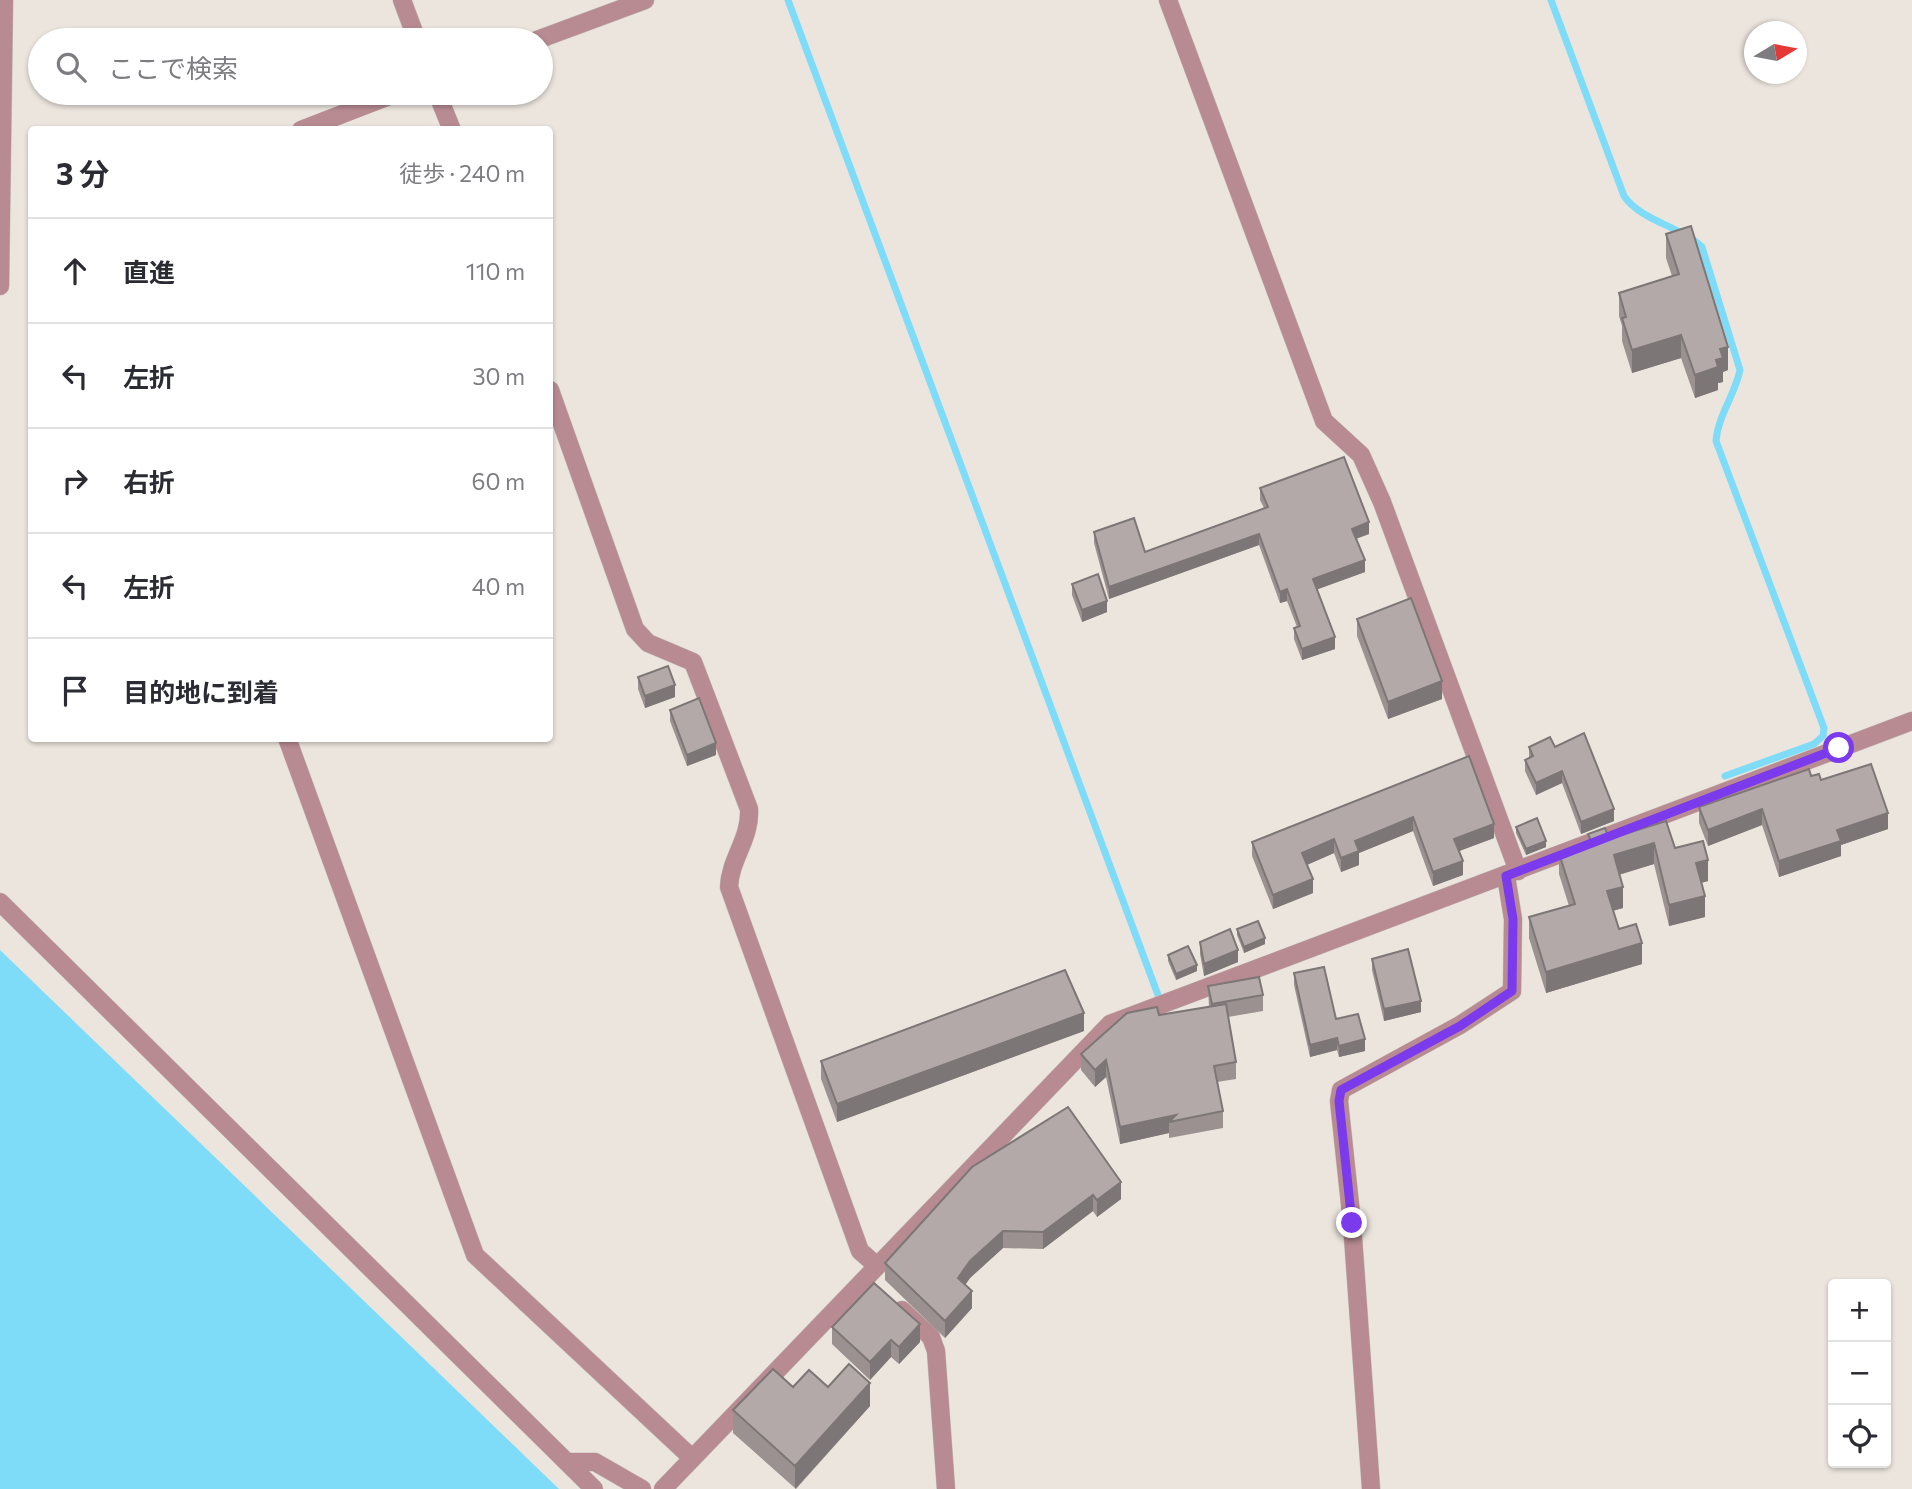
<!DOCTYPE html>
<html lang="ja">
<head>
<meta charset="utf-8">
<style>
	body { margin:0; font-family:Commissioner,"Noto Sans JP",sans-serif; background:#f7f7f7; color:#2b2b33 }
	.controls { position:absolute; right:21px; bottom:21px; display:grid; overflow:hidden; border-radius:7px; box-shadow:0 2px 5px #0004 }
	.controls button { width:63px; height:63px; display:grid; place-items:center; padding:0; border:0; border-bottom:2px solid #e1e1e2; background:#fff; color:#2b2b33; font:35px sans-serif }
	.compass { position:absolute; left:1744px; top:21px; width:63px; height:63px; border-radius:50%; background:#fff; box-shadow:0 2px 5px #0004; rotate:80deg }
	.stop { position:absolute; width:21px; height:21px; margin:-16px; border:5px solid #7c3aed; border-radius:50%; background:#fff }
	.stop.end { background:#7c3aed; border-color:#fff; box-shadow:0 2px 7px #0008 }
	.list { margin:0; padding:0; list-style:none }
	h2 { display:flex; justify-content:space-between; align-items:center; height:91px; margin:0; padding:0 28px; font-size:30px }
	h2 small { font-size:23px; font-weight:400; color:#7c7c81 }
	.list li { display:grid; grid-template-columns:46px 1fr auto; gap:21px; align-items:center; box-sizing:border-box; height:105px; padding:0 28px; border-top:2px solid #e1e1e2 }
	.list b { display:block; font-size:26px; white-space:nowrap }
	.list em { font-size:23px; font-style:normal; color:#7c7c81 }
	.icon { flex:none; width:38px; height:38px; fill:none; stroke:currentColor; stroke-width:2; stroke-linecap:round; stroke-linejoin:round }
	.map { position:relative; flex:none; width:1912px; height:1489px; overflow:hidden }
	.search { position:absolute; background:#fff; box-shadow:0 2px 5px #0004; left:28px; top:28px; width:525px; height:77px; display:flex; align-items:center; gap:18px; box-sizing:border-box; padding:0 24px; border-radius:38px; color:#7c7c81; font-size:26px }
	.panel { position:absolute; background:#fff; box-shadow:0 2px 5px #0004; left:28px; top:126px; width:525px; height:616px; border-radius:7px }
	.map>svg:first-child { display:block }
	.water { fill:#7edcf8 }
	.lines { fill:none; stroke-linecap:round; stroke-linejoin:round }
	.stream { stroke:#7edcf8; stroke-width:7 }
	.minor-casing { stroke:#c6c0b9; stroke-width:19 }
	.minor { stroke:#b88b92; stroke-width:18 }
	.wall { fill:#9a9190 }
	.shaded-wall { fill:#7d7676 }
	.building { fill:#b3a9a8; stroke:#7d7676; stroke-width:2 }
	.route { stroke:#7c3aed; stroke-width:9 }
</style>
</head>
<body>
<div class="map">
<svg width="1912" height="1489" viewBox="0 0 1912 1489">
	<rect width="100%" height="100%" fill="#ece5de"/>
	<path class="water" d="M0,950L559,1489H0Z"/>
	<g class="lines">
		<g class="stream">
			<path d="M788,0L1158,995"/>
			<path d="M1551,0L1624,196C1641,221 1680,226 1702,247L1740,370C1735,395 1718,415 1716,441L1824,728L1823,736L1814,744L1725,776"/>
		</g>
		<g class="minor-casing">
			<g id="minor">
				<path d="M402,0L417,40"/>
				<path d="M1168,0L1324,421L1361,455L1382,502L1518,871"/>
				<path d="M537,40L645,0"/>
				<path d="M437,93L452,130"/>
				<path d="M301,130L397,93"/>
				<path d="M0,286L4,0"/>
				<path d="M550,390L635,629L648,643L693,662L749,809C751,838 730,859 729,887L860,1251L876,1265"/>
				<path d="M287,738L475,1255L692,1458"/>
				<path d="M0,902L594,1489"/>
				<path d="M902,1310L931,1337L936,1351L946,1489"/>
				<path d="M567,1462H595L642,1489"/>
				<path d="M663,1489L1110,1024L1912,721"/>
				<path d="M1371,1489L1352,1223L1339,1101L1341,1090L1460,1025L1512,991L1513,919L1506,876"/>
			</g>
		</g>
		<use href="#minor" class="minor"/>
	</g>
	<g class="wall">
		<path d="M1666,234L1728,370L1723,372V382L1718,383V390L1695,398L1681,358L1632,373L1622,341V326L1619,316V293L1672,276L1666,258Z"/>
		<path d="M1260,488L1369,534L1356,539L1365,572L1317,589L1335,649L1302,660L1294,639V628L1297,627L1287,601L1280,603L1259,545L1109,599L1094,543V532L1145,552L1264,508L1260,500Z"/>
		<path d="M1072,584L1107,612L1082,622L1072,595Z"/>
		<path d="M1357,619L1442,699L1388,719L1357,636Z"/>
		<path d="M638,677L675,697L645,708L638,689Z"/>
		<path d="M670,710L716,755L687,766L670,721Z"/>
		<path d="M1529,747H1555L1614,821L1581,834L1562,783L1536,795L1525,771V760L1529,758Z"/>
		<path d="M1469,756L1494,838L1459,851L1463,875L1433,886L1413,831L1359,853V865L1341,872L1334,853L1307,865L1313,893L1273,909L1252,856V842Z"/>
		<path d="M1811,776L1821,780L1888,829L1841,845V856L1779,877L1762,825L1708,846L1699,823V807Z"/>
		<path d="M1516,827L1546,847L1526,855L1516,833Z"/>
		<path d="M1588,834L1609,839L1675,848L1708,881L1701,883L1705,917L1669,926L1654,864L1619,875L1623,908L1613,911L1619,929L1642,964L1546,993L1529,938V917L1569,906L1559,874V853L1588,844Z"/>
		<path d="M1237,929L1265,944L1244,953L1237,935Z"/>
		<path d="M1200,942L1238,962L1204,976L1200,954Z"/>
		<path d="M1168,955L1197,971L1176,980L1168,961Z"/>
		<path d="M1372,959L1421,1012L1384,1021L1372,970Z"/>
		<path d="M1294,973L1336,1019L1365,1051L1339,1057L1337,1050L1310,1057L1294,985Z"/>
		<path d="M1208,986L1263,995V1011L1228,1017L1236,1062V1079L1217,1082L1223,1111V1128L1169,1138V1133L1120,1144L1106,1077L1095,1087L1081,1070V1054L1159,1015L1209,1007Z"/>
		<path d="M1084,1031L837,1122L821,1079V1061Z"/>
		<path d="M972,1167L1121,1199L1097,1217L1093,1211L1043,1249L1003,1248L970,1278L965,1285L972,1308L945,1338L885,1280V1263Z"/>
		<path d="M832,1327L920,1342L899,1364L891,1357L870,1380L832,1344Z"/>
		<path d="M793,1387H828L870,1406L796,1489L733,1433V1410Z"/>
	</g>
	<g class="shaded-wall">
		<path d="M1681,335V358L1632,373V350Z"/>
		<path d="M1728,347V370L1723,372V382L1718,383V390L1695,398V375L1716,360L1720,349Z"/>
		<path d="M1369,522V534L1352,540V529Z"/>
		<path d="M1259,534V545L1109,599V587Z"/>
		<path d="M1365,560V572L1313,591V579Z"/>
		<path d="M1287,589V601L1280,603V592Z"/>
		<path d="M1107,601V612L1082,622V610Z"/>
		<path d="M1335,637V649L1302,660V649Z"/>
		<path d="M1442,681V699L1388,719V702Z"/>
		<path d="M675,685V697L645,708V696Z"/>
		<path d="M716,743V755L687,766V755Z"/>
		<path d="M1562,771V783L1536,795V783Z"/>
		<path d="M1614,809V821L1581,834V822Z"/>
		<path d="M1762,809V825L1708,846V830Z"/>
		<path d="M1888,813V829L1841,845V856L1779,877V861L1837,830Z"/>
		<path d="M1413,817V831L1359,853V865L1341,872V858L1355,841Z"/>
		<path d="M1494,824V838L1454,853V839Z"/>
		<path d="M1334,839V853L1302,867V853Z"/>
		<path d="M1546,841V847L1526,855V849Z"/>
		<path d="M1654,843V864L1614,876V855Z"/>
		<path d="M1708,860V881L1696,884V863Z"/>
		<path d="M1463,861V875L1433,886V872Z"/>
		<path d="M1313,879V893L1273,909V895Z"/>
		<path d="M1623,887V908L1607,912V891Z"/>
		<path d="M1705,896V917L1669,926V905Z"/>
		<path d="M1265,938V944L1244,953V947Z"/>
		<path d="M1642,943V964L1546,993V972Z"/>
		<path d="M1238,950V962L1204,976V964Z"/>
		<path d="M1197,965V971L1176,980V974Z"/>
		<path d="M1421,1001V1012L1384,1021V1009Z"/>
		<path d="M1084,1013V1031L837,1122V1104Z"/>
		<path d="M1337,1038V1050L1310,1057V1045Z"/>
		<path d="M1365,1039V1051L1339,1057V1046Z"/>
		<path d="M1106,1060V1077L1095,1087V1070Z"/>
		<path d="M1176,1115L1169,1122V1133L1120,1144V1127Z"/>
		<path d="M1121,1182V1199L1097,1217V1200Z"/>
		<path d="M1093,1195V1211L1043,1249V1232Z"/>
		<path d="M1003,1231V1248L970,1278L958,1295V1278L970,1261Z"/>
		<path d="M972,1291V1308L945,1338V1321Z"/>
		<path d="M920,1324V1342L899,1364V1347Z"/>
		<path d="M891,1340V1357L870,1380V1362Z"/>
		<path d="M870,1383V1406L795,1489V1466Z"/>
	</g>
	<g class="building">
		<path d="M1691,226L1728,347L1720,349L1723,358L1716,360L1718,367L1695,375L1681,335L1632,350L1622,318L1626,317L1619,293L1679,274L1666,234Z"/>
		<path d="M1344,457L1369,522L1352,529L1365,560L1313,579L1335,637L1302,649L1294,628L1300,626L1287,589L1280,592L1259,534L1109,587L1094,532L1134,518L1145,552L1268,507L1260,488Z"/>
		<path d="M1098,574L1107,601L1082,610L1072,584Z"/>
		<path d="M1411,598L1442,681L1388,702L1357,619Z"/>
		<path d="M668,666L675,685L645,696L638,677Z"/>
		<path d="M699,698L716,743L687,755L670,710Z"/>
		<path d="M1584,733L1614,809L1581,822L1562,771L1536,783L1525,760L1533,756L1529,747L1550,737L1555,747Z"/>
		<path d="M1469,756L1494,824L1454,839L1463,861L1433,872L1413,817L1355,841L1359,851L1341,858L1334,839L1302,853L1313,879L1273,895L1252,842Z"/>
		<path d="M1871,764L1888,813L1837,830L1841,841L1779,861L1762,809L1708,830L1699,807L1809,769L1811,776L1819,774L1821,780Z"/>
		<path d="M1537,818L1546,841L1526,849L1516,827Z"/>
		<path d="M1666,821L1675,848L1703,841L1708,860L1696,863L1705,896L1669,905L1654,843L1614,855L1623,887L1607,891L1619,929L1636,924L1642,943L1546,972L1529,917L1575,904L1559,853L1592,843L1588,834L1605,828L1609,839Z"/>
		<path d="M1258,921L1265,938L1244,947L1237,929Z"/>
		<path d="M1230,929L1238,950L1204,964L1200,942Z"/>
		<path d="M1188,946L1197,965L1176,974L1168,955Z"/>
		<path d="M1408,949L1421,1001L1384,1009L1372,959Z"/>
		<path d="M1324,967L1336,1019L1358,1014L1365,1039L1339,1046L1337,1038L1310,1045L1294,973Z"/>
		<path d="M1065,970L1084,1013L837,1104L821,1061Z"/>
		<path d="M1259,977L1263,995L1212,1004L1208,986Z"/>
		<path d="M1226,1004L1236,1062L1214,1066L1223,1111L1169,1122L1176,1115L1120,1127L1106,1060L1095,1070L1081,1054L1127,1013L1157,1007L1159,1015Z"/>
		<path d="M1068,1107L1121,1182L1097,1200L1093,1195L1043,1232L1003,1231L970,1261L958,1278L972,1291L945,1321L885,1263L972,1167Z"/>
		<path d="M874,1283L920,1324L899,1347L891,1340L870,1362L832,1327Z"/>
		<path d="M849,1364L870,1383L795,1466L733,1410L773,1369L793,1387L809,1370L828,1387Z"/>
	</g>
	<g class="lines">
		<path class="route" d="M1352,1223L1339,1101L1341,1090L1460,1026L1512,991L1513,919L1506,876L1839,748"/>
	</g>
</svg>
<div class="controls">
<button>+</button>
<button>−</button>
<button><svg class="icon" aria-label="locate" viewBox="0 0 24 24"><circle cx="12" cy="12" r="6"/><path d="M12 2v4M12 18v4M2 12h4M18 12h4"/></svg></button>
</div>
<svg class="compass" viewBox="-18 -18 36 36"><path d="M0-13l5 13h-10z" fill="#e53935"/><path d="M0 13l5-13h-10z" fill="#7c7c81"/></svg>
<div class="stop" style="left:1839px;top:748px"></div>
<div class="stop end" style="left:1352px;top:1223px"></div>
<div class="search"><svg class="icon" aria-label="search" viewBox="0 0 24 24"><circle cx="10" cy="10" r="6"/><path d="M15 15l6 6"/></svg>ここで検索</div>
<section class="panel">
<h2>3 分<small>徒歩 · 240 m</small></h2>
<ul class="list">
<li><svg class="icon" aria-label="ahead" viewBox="0 0 24 24"><path d="M12 20V5M6 11l6-6 6 6"/></svg><div><b>直進</b></div><em>110 m</em></li>
<li><svg class="icon" aria-label="left" viewBox="0 0 24 24"><path d="M17 20v-9H6M10 6l-5 5 5 5"/></svg><div><b>左折</b></div><em>30 m</em></li>
<li><svg class="icon" aria-label="right" viewBox="0 0 24 24"><path d="M7 20v-9h11M14 6l5 5-5 5"/></svg><div><b>右折</b></div><em>60 m</em></li>
<li><svg class="icon" aria-label="left" viewBox="0 0 24 24"><path d="M17 20v-9H6M10 6l-5 5 5 5"/></svg><div><b>左折</b></div><em>40 m</em></li>
<li><svg class="icon" aria-label="arrive" viewBox="0 0 24 24"><path d="M6 21V4h12l-3 4 3 4H6"/></svg><div><b>目的地に到着</b></div></li>
</ul>
</section>
</div>
</body>
</html>
